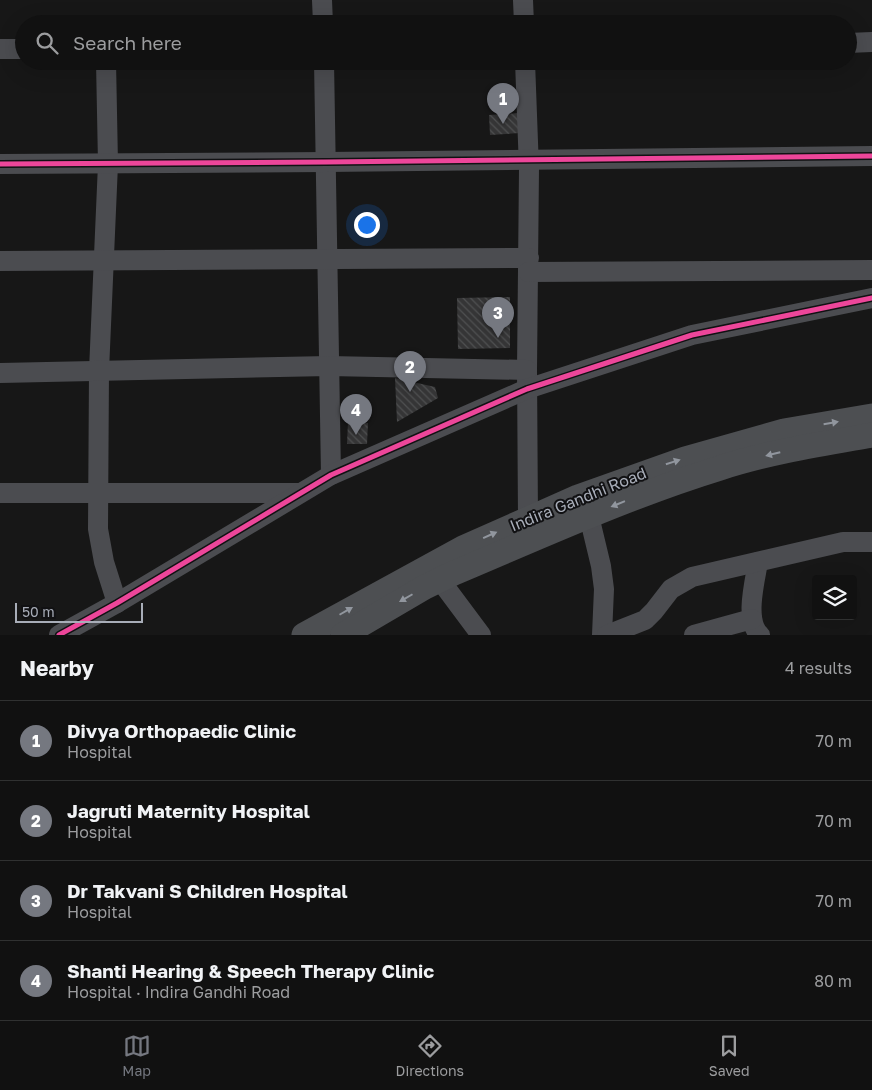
<!DOCTYPE html>
<html lang="en">
<head>
<meta charset="utf-8">
<style>
	body { margin:0; font-family:"Golos Text",sans-serif; background:#1e1f1f; color:#f1f3f6 }
	.controls { position:absolute; right:15px; bottom:15px; display:grid; overflow:hidden; border-radius:5px; box-shadow:0 5px 20px #0002 }
	.controls button { width:45px; height:45px; display:grid; place-items:center; padding:0; border:0; border-bottom:1px solid #303131; background:#111; color:#f1f3f6; font:25px sans-serif }
	.scale { position:absolute; left:15px; bottom:12px; width:128px; box-sizing:border-box; padding-left:5px; border:2px solid #a8adb8; border-top:0; font-size:14px; line-height:18px; white-space:nowrap; color:#a8adb8; -webkit-text-stroke:4px #111113; paint-order:stroke }
	.you { position:absolute; left:366px; top:224px; width:18px; height:18px; margin:-12px; border:4px solid #fff; border-radius:50%; background:#1a73e8; box-shadow:0 0 0 8px #1a73e833 }
	.badge { display:grid; place-items:center; width:32px; height:32px; border-radius:50%; background:#757880; color:#fff; font-size:16px; font-weight:700 }
	.pin { position:absolute; translate:-50% -41px; filter:drop-shadow(0 1px 2px #0008) }
	.pin::after { content:''; position:absolute; top:26px; width:18px; height:15px; background:inherit; clip-path:polygon(0 0,100% 0,50% 100%) }
	.list { margin:0; padding:0; list-style:none }
	h2 { display:flex; justify-content:space-between; align-items:center; height:65px; margin:0; padding:0 20px; font-size:21px }
	h2 small { font-size:16px; font-weight:400; color:#9c9d9f }
	.list li { display:grid; grid-template-columns:32px 1fr auto; gap:15px; align-items:center; box-sizing:border-box; height:80px; padding:0 20px; border-top:1px solid #303131 }
	.list b { display:block; font-size:19px; white-space:nowrap }
	.list p { margin:0; font-size:16px; white-space:nowrap; color:#9c9d9f }
	.list em { font-size:16px; font-style:normal; color:#9c9d9f }
	.icon { flex:none; width:28px; height:28px; fill:none; stroke:currentColor; stroke-width:2; stroke-linecap:round; stroke-linejoin:round }
	.map { position:relative; flex:none; width:872px; height:635px; overflow:hidden }
	.search { position:absolute; background:#111; box-shadow:0 5px 20px #0002; left:15px; right:15px; top:15px; height:55px; display:flex; align-items:center; gap:12px; box-sizing:border-box; padding:0 18px; border-radius:28px; color:#9c9d9f; font-size:19px }
	.sheet { height:385px; background:#111 }
	nav { display:flex; justify-content:space-around; align-items:center; box-sizing:border-box; height:70px; border-top:1px solid #303131; background:#111; font-size:14px; color:#9c9d9f }
	nav a { display:grid; justify-items:center; gap:2px }
	nav .on { color:#757880 }
	.map>svg:first-child { display:block }
	.building { fill:url(#building-back-hatch) }
	.lines { fill:none; stroke-linecap:round; stroke-linejoin:round }
	.minor { stroke:#4b4c50; stroke-width:20 }
	.major { stroke:#4d4f52; stroke-width:25 }
	.cycleway-casing { stroke:#111113; stroke-width:8 }
	.cycleway { stroke:#ed469a; stroke-width:5 }
	.oneway { fill:#91969e }
	.labels { text-anchor:middle; dominant-baseline:central; stroke-width:4; stroke-linejoin:round; paint-order:stroke }
	.street-label { font-size:16px; fill:#a8adb8; stroke:#111113 }
</style>
</head>
<body>
<div class="map">
<svg width="872" height="635" viewBox="0 0 872 635">
	<defs>
		<pattern id="building-back-hatch" width="6" height="6" patternUnits="userSpaceOnUse" patternTransform="scale(1.25)"><rect width="6" height="6" fill="#353536"/><path d="M-1 5l2 2M0 0l6 6M5-1l2 2" fill="none" stroke="#4f5051"/></pattern>
	</defs>
	<rect width="100%" height="100%" fill="#171717"/>
	<g class="building">
		<path d="M519,113L520,133L490,135L489,115Z"/>
		<path d="M510,297V348L458,349L457,298Z"/>
		<path d="M395,378L435,387L438,398L397,422Z"/>
		<path d="M348,422L368,423L367,444H347Z"/>
	</g>
	<g class="lines">
		<g class="minor">
			<path d="M322,0L323,24"/>
			<path d="M523,0L524,24"/>
			<path d="M848,43L872,42"/>
			<path d="M0,49H24"/>
			<path d="M106,61L108,164L99,371L98,529L104,562L117,603"/>
			<path d="M324,61L331,475"/>
			<path d="M525,61L529,169L527,370L528,518"/>
			<path d="M0,164L327,162L872,156"/>
			<path d="M0,261L529,258"/>
			<path d="M528,272L872,270"/>
			<path d="M0,373L329,366L527,370"/>
			<path d="M0,493H298"/>
			<path d="M589,516L601,566L604,589L602,635"/>
			<path d="M758,562C755,581 744,621 760,635"/>
			<path d="M440,580L481,635"/>
			<path d="M59,635L117,603L331,475L527,389L692,335L872,298"/>
			<path d="M607,635L645,620L654,611L671,589L692,577L843,542H872"/>
			<path d="M694,635L752,619"/>
		</g>
		<g class="major">
			<path d="M304,635L463,548L578,497L685,459L784,431L872,416"/>
			<path d="M343,635L425,587L454,573C542,536 629,496 720,468C769,452 821,444 872,435"/>
		</g>
		<g class="cycleway-casing">
			<g id="cycleway">
				<path d="M0,164L327,162L872,156"/>
				<path d="M59,635L117,603L331,475L527,389L692,335L872,298"/>
			</g>
		</g>
		<use href="#cycleway" class="cycleway"/>
	</g>
	<defs><path id="oneway-solid" d="M-6-.8H1V-3.2L6.5 0L1 3.2V.8H-6Z" transform="scale(1.25)"/></defs>
	<g class="oneway">
		<use href="#oneway-solid" transform="translate(831 423) rotate(-10)"/>
		<use href="#oneway-solid" transform="translate(773 454) rotate(166)"/>
		<use href="#oneway-solid" transform="translate(673 462) rotate(-18)"/>
		<use href="#oneway-solid" transform="translate(618 504) rotate(158)"/>
		<use href="#oneway-solid" transform="translate(490 535) rotate(-24)"/>
		<use href="#oneway-solid" transform="translate(406 598) rotate(150)"/>
		<use href="#oneway-solid" transform="translate(346 611) rotate(-30)"/>
	</g>
	<g class="labels">
		<g class="street-label">
			<text transform="translate(578 499) rotate(-22)">Indira Gandhi Road</text>
		</g>
	</g>
</svg>
<div class="controls">
<button><svg class="icon" aria-label="layers" viewBox="0 0 24 24"><path d="M12 4l9 5-9 5-9-5zM3 14l9 5 9-5"/></svg></button>
</div>
<div class="scale">50 m</div>
<div class="you"></div>
<div class="pin badge" style="left:503px;top:124px">1</div>
<div class="pin badge" style="left:410px;top:392px">2</div>
<div class="pin badge" style="left:498px;top:338px">3</div>
<div class="pin badge" style="left:356px;top:435px">4</div>
<div class="search"><svg class="icon" aria-label="search" viewBox="0 0 24 24"><circle cx="10" cy="10" r="6"/><path d="M15 15l6 6"/></svg>Search here</div>
</div>
<section class="sheet">
<h2>Nearby<small>4 results</small></h2>
<ul class="list">
<li><span class="badge">1</span><div><b>Divya Orthopaedic Clinic</b><p>Hospital</p></div><em>70 m</em></li>
<li><span class="badge">2</span><div><b>Jagruti Maternity Hospital</b><p>Hospital</p></div><em>70 m</em></li>
<li><span class="badge">3</span><div><b>Dr Takvani S Children Hospital</b><p>Hospital</p></div><em>70 m</em></li>
<li><span class="badge">4</span><div><b>Shanti Hearing &amp; Speech Therapy Clinic</b><p>Hospital · Indira Gandhi Road</p></div><em>80 m</em></li>
</ul>
</section>
<nav>
<a class="on"><svg class="icon" aria-label="map" viewBox="0 0 24 24"><path d="M3 6l6-2 6 2 6-2v14l-6 2-6-2-6 2zM9 4v14M15 6v14"/></svg>Map</a>
<a><svg class="icon" aria-label="directions" viewBox="0 0 24 24"><path d="M12 3l9 9-9 9-9-9zM9 14v-3h6M13 9l2 2-2 2"/></svg>Directions</a>
<a><svg class="icon" aria-label="saved" viewBox="0 0 24 24"><path d="M7 4h10v16l-5-4-5 4z"/></svg>Saved</a>
</nav>
</body>
</html>
